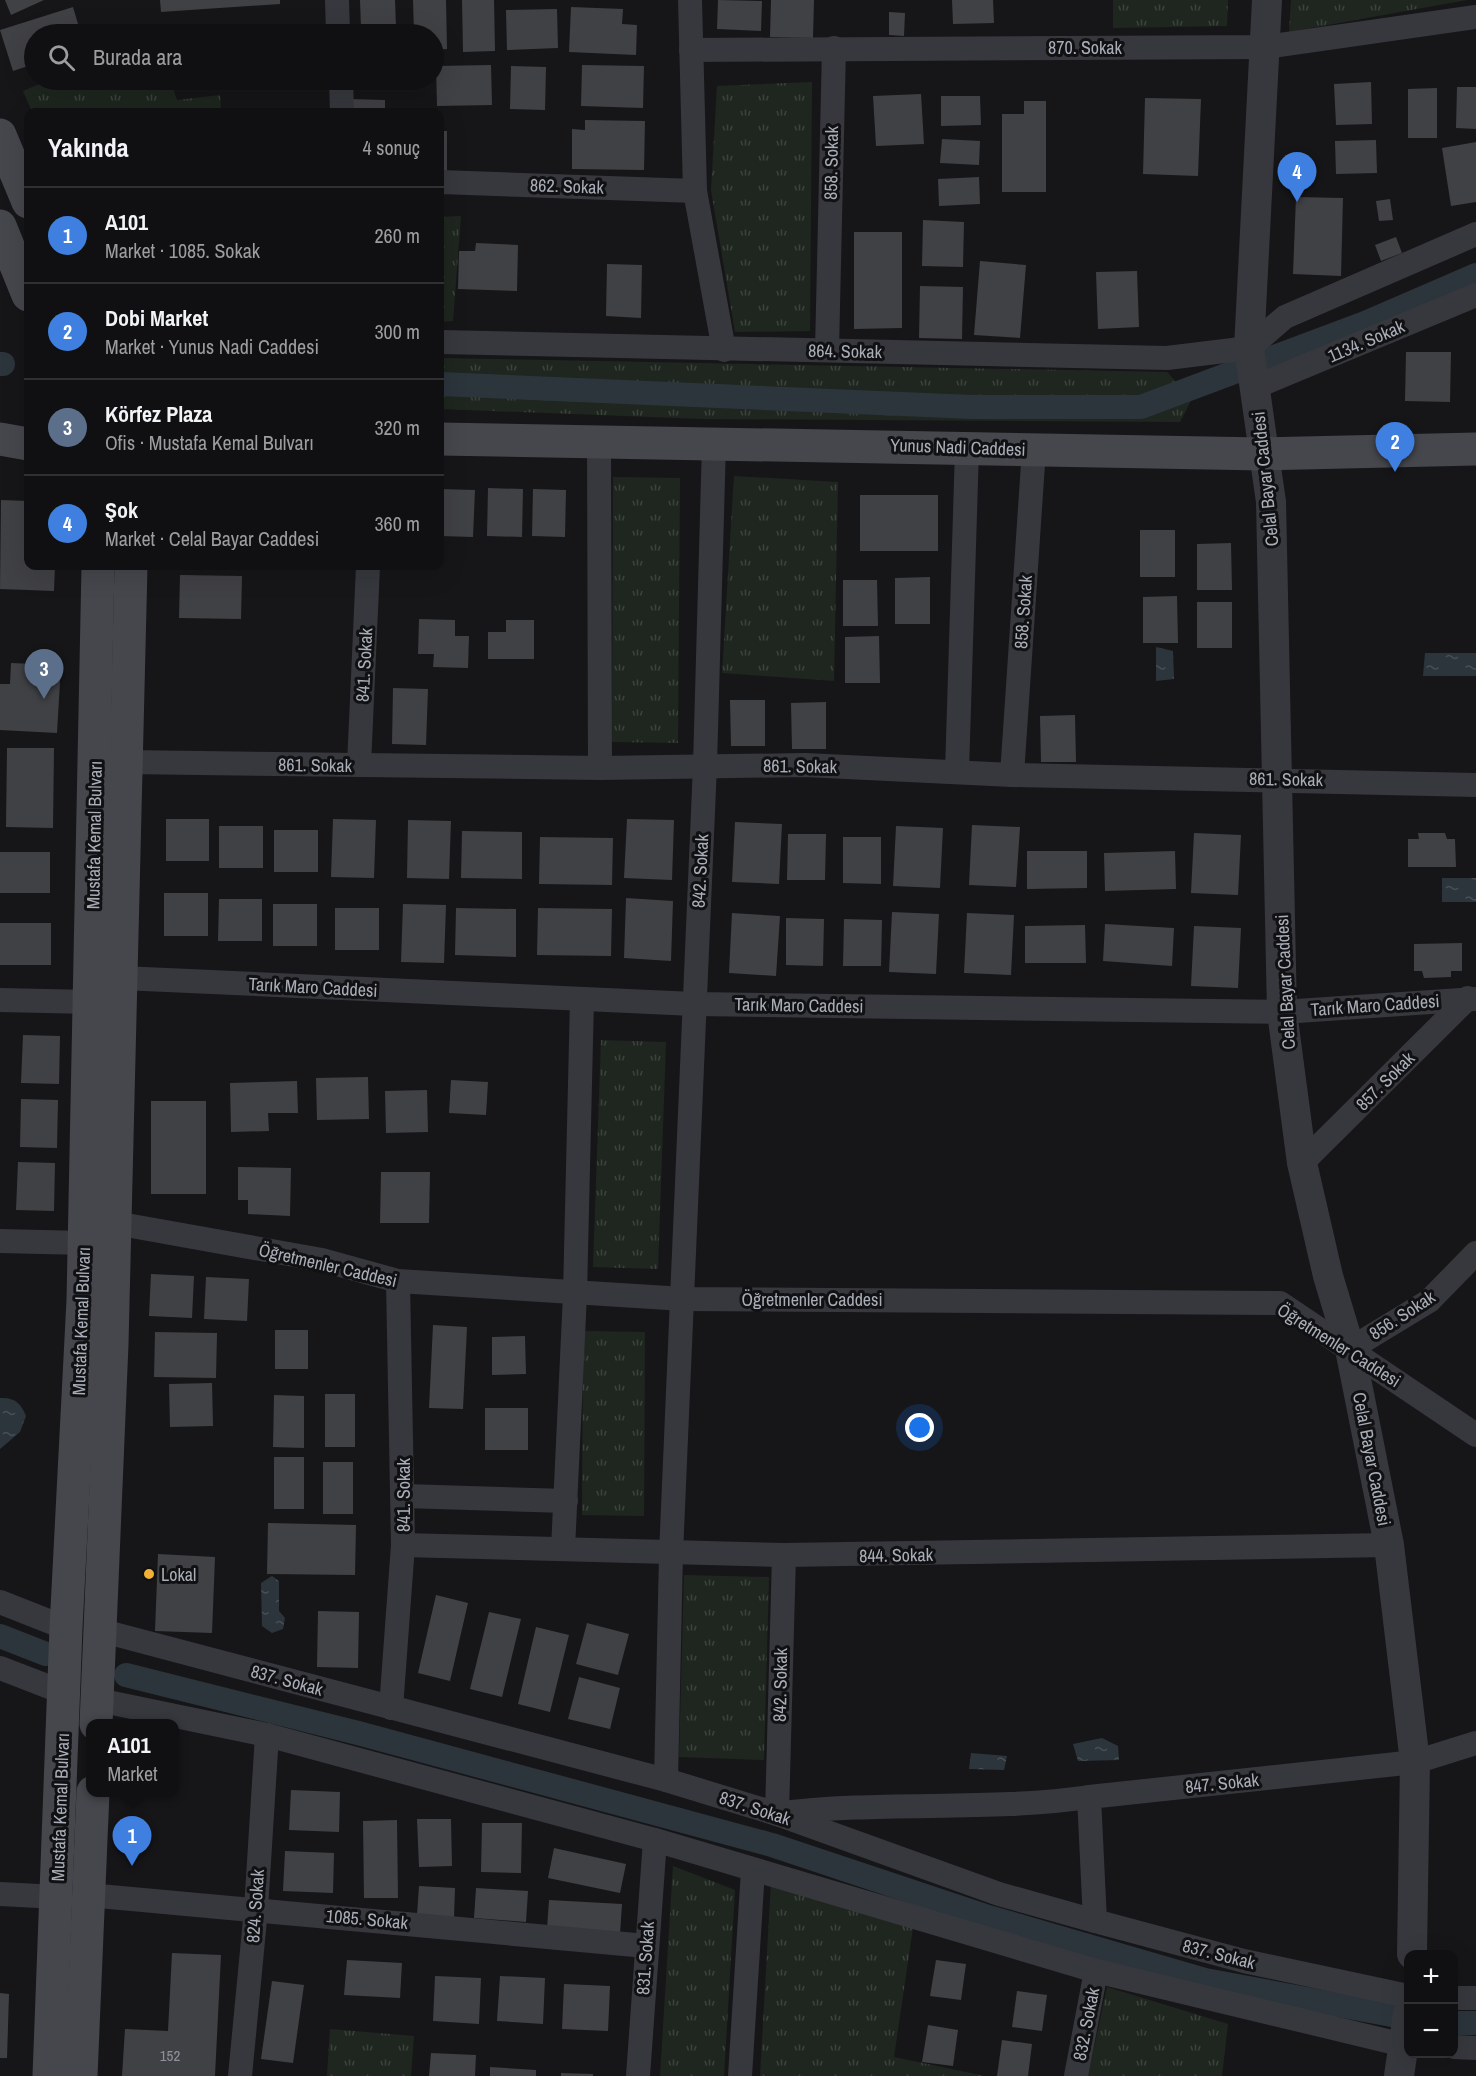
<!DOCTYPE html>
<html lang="tr">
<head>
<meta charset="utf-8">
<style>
	body { margin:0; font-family:"Archivo Narrow",sans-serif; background:#1e1e20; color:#f1f3f6 }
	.controls { position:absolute; right:18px; bottom:18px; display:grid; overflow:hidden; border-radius:12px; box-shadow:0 6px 24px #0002 }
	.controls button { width:54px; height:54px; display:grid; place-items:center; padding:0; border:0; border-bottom:2px solid #303032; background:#101012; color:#f1f3f6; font:30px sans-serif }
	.you { position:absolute; left:920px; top:1428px; width:21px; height:21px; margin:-15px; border:4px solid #fff; border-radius:50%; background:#1a73e8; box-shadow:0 0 0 9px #1a73e833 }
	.badge { display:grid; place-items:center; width:39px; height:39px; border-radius:50%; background:#f2b134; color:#fff; font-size:20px; font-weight:700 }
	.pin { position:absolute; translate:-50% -50px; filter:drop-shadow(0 2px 3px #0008) }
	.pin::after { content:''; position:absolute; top:32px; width:21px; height:18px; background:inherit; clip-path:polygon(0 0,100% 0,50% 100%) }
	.popup { position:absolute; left:86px; top:1719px; width:93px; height:78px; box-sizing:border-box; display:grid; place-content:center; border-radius:12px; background:#101012; filter:drop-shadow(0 2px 4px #0005); font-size:20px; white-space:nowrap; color:#9c9d9f }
	.popup b { font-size:22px; color:#f1f3f6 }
	.popup::after { content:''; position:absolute; left:50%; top:100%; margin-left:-12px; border:12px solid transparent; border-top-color:#101012 }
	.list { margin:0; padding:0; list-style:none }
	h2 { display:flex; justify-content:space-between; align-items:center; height:78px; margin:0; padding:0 24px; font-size:26px }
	h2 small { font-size:20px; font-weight:400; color:#9c9d9f }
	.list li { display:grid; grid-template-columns:39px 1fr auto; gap:18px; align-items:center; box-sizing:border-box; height:96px; padding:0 24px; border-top:2px solid #303032 }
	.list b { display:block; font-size:22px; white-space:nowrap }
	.list p { margin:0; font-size:20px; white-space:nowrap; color:#9c9d9f }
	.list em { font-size:20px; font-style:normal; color:#9c9d9f }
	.icon { flex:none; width:33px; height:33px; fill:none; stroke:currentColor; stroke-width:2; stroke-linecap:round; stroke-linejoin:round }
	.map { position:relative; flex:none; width:1476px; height:2076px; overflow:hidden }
	.search { position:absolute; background:#101012; box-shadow:0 6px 24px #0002; left:24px; top:24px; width:420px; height:66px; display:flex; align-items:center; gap:15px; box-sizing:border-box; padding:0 21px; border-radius:33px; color:#9c9d9f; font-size:22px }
	.panel { position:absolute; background:#101012; box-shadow:0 6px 24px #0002; left:24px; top:108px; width:420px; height:462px; border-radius:12px }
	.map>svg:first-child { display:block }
	.grass { fill:url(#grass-tufts) }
	.water { fill:url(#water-ripples) }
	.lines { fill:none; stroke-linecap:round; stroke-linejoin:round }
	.canal { stroke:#2c353c; stroke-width:24 }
	.building { fill:#404145 }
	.minor { stroke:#37383d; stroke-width:24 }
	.tertiary { stroke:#37383d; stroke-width:30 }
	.secondary { stroke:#45474d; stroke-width:33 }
	.poi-dot { fill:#f2b134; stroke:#111113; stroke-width:2 }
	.labels { text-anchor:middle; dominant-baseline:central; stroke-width:6; stroke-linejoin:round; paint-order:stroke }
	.number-label { font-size:15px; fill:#8e929b }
	.street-label { font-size:18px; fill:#a8adb8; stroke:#111113 }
	.poi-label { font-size:18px; fill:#a8adb8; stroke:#111113; text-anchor:start }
</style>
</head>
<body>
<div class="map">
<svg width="1476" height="2076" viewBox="0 0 1476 2076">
	<defs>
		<pattern id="grass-tufts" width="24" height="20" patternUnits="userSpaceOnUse" patternTransform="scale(1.5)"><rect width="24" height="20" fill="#1e261f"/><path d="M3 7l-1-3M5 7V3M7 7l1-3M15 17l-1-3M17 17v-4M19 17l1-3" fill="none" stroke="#3c433d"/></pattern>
		<pattern id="water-ripples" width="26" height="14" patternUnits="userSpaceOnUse" patternTransform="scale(1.5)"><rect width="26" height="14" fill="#2c353c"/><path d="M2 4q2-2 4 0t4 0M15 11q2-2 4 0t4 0" fill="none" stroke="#485056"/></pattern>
	</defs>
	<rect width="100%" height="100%" fill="#161618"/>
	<g class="grass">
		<path d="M1113,0H1228L1227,26L1113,28Z"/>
		<path d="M1291,0H1467L1289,32Z"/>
		<path d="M49,80H170L177,100L220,95L221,112H32L23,91Z"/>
		<path d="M812,82L810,331L735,332L711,190L717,86Z"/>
		<path d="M461,216L453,321L440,322V217Z"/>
		<path d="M440,358L1167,372L1192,399L1180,422L703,419L440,409Z"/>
		<path d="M734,476L838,482L834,681L722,673Z"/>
		<path d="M613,477L680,478L678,743L612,742Z"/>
		<path d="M601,1040L666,1042L658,1269L593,1267Z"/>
		<path d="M583,1331L645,1332L644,1516L582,1515Z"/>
		<path d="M684,1575L769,1577L764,1760L679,1757Z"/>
		<path d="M673,1866L735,1890L724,2076H660Z"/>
		<path d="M771,1882L913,1928L894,2057L985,2076H760Z"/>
		<path d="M1107,1987L1228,2024L1222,2076H1088Z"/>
		<path d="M330,2029L414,2036L411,2076H327Z"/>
	</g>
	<g class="water">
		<path d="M1156,647L1173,651L1174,679L1156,681Z"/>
		<path d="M1425,653H1476V676H1423Z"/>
		<rect x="1442" y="878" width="34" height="24"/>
		<path d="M0,1398C14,1397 21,1403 26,1416L20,1432L0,1449Z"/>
		<path d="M272,1576L279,1581V1611L285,1618L283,1629L272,1633L262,1626L261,1583Z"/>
		<path d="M1102,1738L1118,1746L1119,1760L1078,1761L1073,1744Z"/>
		<path d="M971,1753L1007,1756L1004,1770L969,1769Z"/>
	</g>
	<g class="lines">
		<g class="canal">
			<path d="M0,364H3"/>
			<path d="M440,384L972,407H1141L1365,323L1476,275"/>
			<path d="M0,1636L46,1654"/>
			<path d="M126,1675L358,1733L772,1845L985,1916L1205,1980L1408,2018"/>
			<path d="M1454,2023H1476"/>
		</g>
	</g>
	<g class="building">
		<path d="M5,0H44L11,15Z"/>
		<path d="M160,0H280V4L161,12Z"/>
		<path d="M360,0H395L396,27L361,28Z"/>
		<path d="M413,0H446L447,49L434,50V34H414Z"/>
		<path d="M462,0H494L495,51L463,52Z"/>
		<path d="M718,0L762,1L761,31L717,29Z"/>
		<path d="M771,0H814L813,38L770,37Z"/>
		<path d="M952,0H993L994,23L953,24Z"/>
		<path d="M73,7L81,34H34V64L13,71L0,30Z"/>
		<path d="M571,7L623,9L622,24L637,25L636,55L569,52Z"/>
		<path d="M557,9L558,48L507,50L506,10Z"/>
		<path d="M889,12L905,13L904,36L889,35Z"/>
		<path d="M291,26V34H244V27Z"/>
		<path d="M491,65L492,105L437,106L436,66Z"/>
		<path d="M582,65L644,66L643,108L581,106Z"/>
		<path d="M511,66L546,67L545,110L510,109Z"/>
		<path d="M178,80H212L180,88Z"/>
		<path d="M1371,82L1372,124L1336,125L1334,84Z"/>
		<path d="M1457,87H1476V129L1456,128Z"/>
		<path d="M1437,88V138H1408V89Z"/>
		<path d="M921,94L924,144L876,146L873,96Z"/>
		<path d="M941,96H980L981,125L941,126Z"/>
		<path d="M1145,98L1201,99L1198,176L1143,174Z"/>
		<path d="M348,99L385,100V112H348Z"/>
		<path d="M1024,101H1046V192H1002V114H1024Z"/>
		<path d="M585,120L645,121L644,170L572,169V129L585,130Z"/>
		<rect x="440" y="131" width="7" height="40"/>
		<path d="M942,139L980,141L979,165L940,163Z"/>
		<path d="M1376,140L1377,173L1336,174L1335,141Z"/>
		<path d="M1476,142V202L1451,206L1442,148Z"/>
		<path d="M979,177L980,204L939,206L938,179Z"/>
		<path d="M1296,197L1343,198L1341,276L1293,274Z"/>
		<path d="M1390,199L1393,220L1379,221L1376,201Z"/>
		<path d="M923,220L964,222L963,267L922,266Z"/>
		<path d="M854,232H902V328L854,329Z"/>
		<path d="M1396,237L1402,253L1381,261L1375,245Z"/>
		<path d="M476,243L518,245L517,291L458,289L459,251H475Z"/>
		<path d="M980,261L1026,265L1020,338L974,335Z"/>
		<path d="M607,264L642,265L641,318L606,316Z"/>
		<path d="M1137,271L1139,327L1098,329L1096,272Z"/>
		<path d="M920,286L963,287L962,339L919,338Z"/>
		<path d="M1406,352H1451L1450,402L1405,401Z"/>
		<path d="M488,488L523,489L522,537L487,536Z"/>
		<path d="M440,489L475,490L473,537L440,536Z"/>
		<path d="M533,489L566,490L565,537L532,536Z"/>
		<rect x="860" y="495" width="78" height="56"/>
		<path d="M1,500L28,501V566H55L54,591L0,589Z"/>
		<rect x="1140" y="530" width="35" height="47"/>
		<path d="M1231,543L1232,590H1197V544Z"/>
		<path d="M180,575L242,576L241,619L179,618Z"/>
		<path d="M930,577V624H895V578Z"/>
		<path d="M843,580H877L878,626H843Z"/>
		<path d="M1177,596L1178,643H1143V597Z"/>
		<rect x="1197" y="602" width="35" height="46"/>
		<path d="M419,619L455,620V636H469L468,668L433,667L434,654H418Z"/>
		<path d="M506,620H534V659H488V632H506Z"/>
		<path d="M879,636L880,683H845V637Z"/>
		<path d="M11,663L61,665L57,733L0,730V684H10Z"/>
		<path d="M393,688L428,689L426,745L392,744Z"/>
		<path d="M730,700H765V746H731Z"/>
		<path d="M826,702V749H792L791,703Z"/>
		<path d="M1075,715L1076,762H1041L1040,716Z"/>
		<path d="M7,748H54L53,828L6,827Z"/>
		<rect x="166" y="819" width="43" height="42"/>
		<path d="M333,819L376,820L374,878L331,877Z"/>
		<path d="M627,819L674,820L672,880L624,878Z"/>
		<path d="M408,820L451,821L449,879L407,878Z"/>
		<path d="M735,822L782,824L779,884L732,882Z"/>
		<path d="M972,825L1020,827L1016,887L969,885Z"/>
		<rect x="219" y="826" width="44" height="42"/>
		<path d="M896,826L943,828L940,888L893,886Z"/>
		<rect x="274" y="830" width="44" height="42"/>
		<path d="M462,831L522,832V879L461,878Z"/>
		<path d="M1194,833L1241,835L1238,895L1191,893Z"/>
		<path d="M1418,833H1445L1447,839H1455L1456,867H1408V839H1419Z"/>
		<path d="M788,834H826L825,880H787Z"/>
		<path d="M540,837L613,838L612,885L539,884Z"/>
		<path d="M843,837H881V884L843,883Z"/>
		<path d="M1027,851H1087V888L1027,889Z"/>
		<path d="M1175,851L1176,889L1105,891L1104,853Z"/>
		<rect x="0" y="852" width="50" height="41"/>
		<rect x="164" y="893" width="44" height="43"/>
		<path d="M626,898L673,901L671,961L624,958Z"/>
		<path d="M219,899H262V941H218Z"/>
		<rect x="273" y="904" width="44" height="42"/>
		<path d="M403,904L446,905L444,963L401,962Z"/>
		<rect x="335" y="908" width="44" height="42"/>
		<path d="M456,908L516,909V957L455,955Z"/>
		<path d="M538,908L612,909L611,956L537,955Z"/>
		<path d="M892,912L939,914L936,974L889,972Z"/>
		<path d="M732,913L780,916L776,976L729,973Z"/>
		<path d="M967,913L1014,915L1011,975L964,973Z"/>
		<path d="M786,918L824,919L823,966L786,965Z"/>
		<path d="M844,919L882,920L881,966H843Z"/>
		<rect x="0" y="923" width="51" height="42"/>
		<path d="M1105,924L1174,928L1172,966L1103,961Z"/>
		<path d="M1085,925L1086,963H1025V926Z"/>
		<path d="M1194,926L1241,928L1238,988L1191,986Z"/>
		<path d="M1462,943V971H1451V977L1424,978L1422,971H1414V944Z"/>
		<path d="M23,1035L60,1036L59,1084L21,1083Z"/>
		<path d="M368,1077L369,1119L317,1120L316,1078Z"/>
		<path d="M451,1080L488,1082L486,1115L449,1113Z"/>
		<path d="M297,1081L298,1113H268L269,1131L231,1132L230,1083Z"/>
		<path d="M427,1090L428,1132L386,1133L385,1091Z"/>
		<path d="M21,1099L58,1100L57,1148L20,1147Z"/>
		<rect x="151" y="1101" width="55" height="93"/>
		<path d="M18,1162L55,1163L54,1211L16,1210Z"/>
		<path d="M238,1167L291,1168L290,1216L248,1214V1200H238Z"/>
		<path d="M381,1172H430L429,1223H380Z"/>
		<path d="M151,1274L194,1276L192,1318L149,1316Z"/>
		<path d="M206,1277L249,1279L247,1321L204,1319Z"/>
		<path d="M433,1325L467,1327L463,1409L429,1408Z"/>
		<rect x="275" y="1330" width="33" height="39"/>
		<path d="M155,1332L217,1333L216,1378L154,1377Z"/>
		<path d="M525,1336L526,1374L492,1375V1337Z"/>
		<path d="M212,1383L213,1426L170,1427L169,1384Z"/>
		<rect x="325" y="1394" width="30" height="53"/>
		<path d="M274,1395L304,1396V1448L273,1447Z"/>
		<rect x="485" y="1408" width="43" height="42"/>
		<rect x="274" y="1457" width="30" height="52"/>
		<rect x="323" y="1462" width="30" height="52"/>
		<path d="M268,1523L356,1525L355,1575L267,1574Z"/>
		<path d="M158,1554L215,1557L212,1633L155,1631Z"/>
		<path d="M436,1595L468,1603L450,1681L418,1673Z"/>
		<path d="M318,1611L359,1612L358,1668L317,1667Z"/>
		<path d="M489,1612L521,1619L502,1697L470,1689Z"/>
		<path d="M587,1623L629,1634L618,1675L576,1664Z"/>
		<path d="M536,1627L569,1635L550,1712L518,1704Z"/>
		<path d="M579,1677L620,1688L610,1729L568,1719Z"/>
		<path d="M291,1790L340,1792L339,1832L289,1830Z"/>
		<path d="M417,1819H451L452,1866L419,1867Z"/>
		<path d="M397,1820L398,1898H364L363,1821Z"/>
		<path d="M482,1823H522L521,1873L481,1872Z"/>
		<path d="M554,1848L626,1864L620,1893L548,1878Z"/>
		<path d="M285,1851L334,1853L333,1893L283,1891Z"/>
		<path d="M419,1886L455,1888L454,1918L417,1915Z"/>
		<path d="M476,1888L528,1891L526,1922L474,1918Z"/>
		<path d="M549,1900L622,1904L620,1934L547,1929Z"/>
		<path d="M172,1953L221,1955L215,2076H122L125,2029L168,2031Z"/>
		<path d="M347,1960L402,1963L400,1998L344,1995Z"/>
		<path d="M936,1960L966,1964L961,2000L930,1996Z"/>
		<path d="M435,1976L481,1978L479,2024L433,2021Z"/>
		<path d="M500,1976L545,1978L543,2024L497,2021Z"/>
		<path d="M272,1981L304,1985L293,2063L261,2059Z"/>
		<path d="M564,1984L610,1986L608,2031L562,2029Z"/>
		<path d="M1017,1991L1047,1995L1042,2031L1012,2027Z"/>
		<path d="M0,1993L9,1994L7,2058H0Z"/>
		<path d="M928,2025L958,2030L953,2066L922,2062Z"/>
		<path d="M1002,2040L1032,2044L1028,2076H997Z"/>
		<path d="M431,2053L476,2055L475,2076H429Z"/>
		<path d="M490,2067L536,2070V2076H490Z"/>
		<path d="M561,2073L593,2074V2076H561Z"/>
	</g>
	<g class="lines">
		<g class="minor">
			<path d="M337,0L338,34"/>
			<path d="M690,0L695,191L724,350"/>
			<path d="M691,50L1266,47L1476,17"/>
			<path d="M341,80L342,112"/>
			<path d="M440,182L695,191"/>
			<path d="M440,342L1167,358L1249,348L1285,317L1476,234"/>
			<path d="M827,350L834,48"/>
			<path d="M1255,387L1476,295"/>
			<path d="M599,441L600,768"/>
			<path d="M125,762L600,768L805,765L1012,775L1476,785"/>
			<path d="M359,765L368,566"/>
			<path d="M957,772L967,449"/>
			<path d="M1012,775L1034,449"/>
			<path d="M122,978L694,1004L1282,1012L1476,999"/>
			<path d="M0,1000L91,1002"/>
			<path d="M1302,1163L1468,998"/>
			<path d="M115,1223L322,1260L398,1281L684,1299L1280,1303L1476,1435"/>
			<path d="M0,1241L85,1243"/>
			<path d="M1350,1349L1429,1301L1476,1253"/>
			<path d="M404,1496L566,1501"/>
			<path d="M403,1545L784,1555L1389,1545"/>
			<path d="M563,1549L575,1294L582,999"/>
			<path d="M784,1555L777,1814C881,1800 986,1812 1089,1797"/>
			<path d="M0,1602L66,1628"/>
			<path d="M99,1630L666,1780L777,1814L999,1894L1095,1921L1244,1961L1408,1996"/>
			<path d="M0,1668L65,1693"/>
			<path d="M98,1700L267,1735L655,1840L1096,1971L1408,2046"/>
			<path d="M391,1708L403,1545L398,1281"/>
			<path d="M666,1780L671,1554L705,765L714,443"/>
			<path d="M0,1894L57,1897"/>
			<path d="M88,1895L646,1946"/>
			<path d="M1095,1921L1089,1797L1415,1762L1476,1743"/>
			<path d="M1454,1998H1476"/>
			<path d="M1454,2047L1476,2048"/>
			<path d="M240,2076L256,1909L267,1735"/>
			<path d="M638,2076L655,1840"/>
			<path d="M740,2076L753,1870"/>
			<path d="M1076,2076L1096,1971"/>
		</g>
		<g class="tertiary">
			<path d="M1267,0L1249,348L1271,502L1282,1012L1302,1163L1328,1276L1350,1349L1389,1545L1415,1762L1412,1954"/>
			<path d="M1399,2076L1408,2014"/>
		</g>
		<g class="secondary">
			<path d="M0,135L28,202"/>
			<path d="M0,226L28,295"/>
			<path d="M0,439L28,444"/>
			<path d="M440,439L1263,454L1476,449"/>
			<path d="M96,1724L112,1344L131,566"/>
			<path d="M49,2076L66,1628L83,1300L98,566"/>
			<path d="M81,2076L93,1792"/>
		</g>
	</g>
	<circle class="poi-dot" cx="149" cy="1574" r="6"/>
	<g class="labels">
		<g class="number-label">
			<text x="170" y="2055">152</text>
		</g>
		<g class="street-label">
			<text x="1085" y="47">870. Sokak</text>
			<text transform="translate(831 163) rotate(-89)">858. Sokak</text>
			<text transform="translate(567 186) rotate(2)">862. Sokak</text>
			<text transform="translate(1366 341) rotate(-23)">1134. Sokak</text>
			<text transform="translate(845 351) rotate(1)">864. Sokak</text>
			<text transform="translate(958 447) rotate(2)">Yunus Nadi Caddesi</text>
			<text transform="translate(1265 479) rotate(-96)">Celal Bayar Caddesi</text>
			<text transform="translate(1023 612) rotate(-86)">858. Sokak</text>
			<text transform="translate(364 665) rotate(-87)">841. Sokak</text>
			<text transform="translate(315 765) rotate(1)">861. Sokak</text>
			<text transform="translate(800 766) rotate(1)">861. Sokak</text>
			<text transform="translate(1286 779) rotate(1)">861. Sokak</text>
			<text transform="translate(94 835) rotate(-89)">Mustafa Kemal Bulvarı</text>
			<text transform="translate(700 871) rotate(-87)">842. Sokak</text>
			<text transform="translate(1285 982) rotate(-93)">Celal Bayar Caddesi</text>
			<text transform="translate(313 987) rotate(3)">Tarık Maro Caddesi</text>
			<text transform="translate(799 1005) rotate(1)">Tarık Maro Caddesi</text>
			<text transform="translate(1375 1005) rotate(-4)">Tarık Maro Caddesi</text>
			<text transform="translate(1385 1081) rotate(-45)">857. Sokak</text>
			<text transform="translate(328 1265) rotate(13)">Öğretmenler Caddesi</text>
			<text x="812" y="1299">Öğretmenler Caddesi</text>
			<text transform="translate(1402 1315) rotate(-33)">856. Sokak</text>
			<text transform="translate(81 1321) rotate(-88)">Mustafa Kemal Bulvarı</text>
			<text transform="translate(1339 1345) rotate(32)">Öğretmenler Caddesi</text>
			<text transform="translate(1372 1459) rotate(79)">Celal Bayar Caddesi</text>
			<text transform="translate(403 1495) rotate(-90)">841. Sokak</text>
			<text transform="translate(896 1555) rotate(-1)">844. Sokak</text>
			<text transform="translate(287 1680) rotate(15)">837. Sokak</text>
			<text transform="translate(780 1685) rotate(-89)">842. Sokak</text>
			<text transform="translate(1222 1783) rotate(-6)">847. Sokak</text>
			<text transform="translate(60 1807) rotate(-88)">Mustafa Kemal Bulvarı</text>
			<text transform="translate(755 1808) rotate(18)">837. Sokak</text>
			<text transform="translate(255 1906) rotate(-86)">824. Sokak</text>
			<text transform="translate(367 1919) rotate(5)">1085. Sokak</text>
			<text transform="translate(1219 1954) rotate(14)">837. Sokak</text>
			<text transform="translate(645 1958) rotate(-86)">831. Sokak</text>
			<text transform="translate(1086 2024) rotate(-79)">832. Sokak</text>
		</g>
		<g class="poi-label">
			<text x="161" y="1574">Lokal</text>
		</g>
	</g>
</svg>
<div class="controls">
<button>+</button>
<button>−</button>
</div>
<div class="you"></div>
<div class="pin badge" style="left:132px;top:1866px;background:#3f7fe0">1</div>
<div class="popup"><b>A101</b>Market</div>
<div class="pin badge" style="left:1395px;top:472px;background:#3f7fe0">2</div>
<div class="pin badge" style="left:44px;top:699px;background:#5c6f8a">3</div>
<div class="pin badge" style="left:1297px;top:202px;background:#3f7fe0">4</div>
<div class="search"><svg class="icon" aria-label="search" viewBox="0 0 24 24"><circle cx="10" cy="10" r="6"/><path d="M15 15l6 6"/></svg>Burada ara</div>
<section class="panel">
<h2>Yakında<small>4 sonuç</small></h2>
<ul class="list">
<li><span class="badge" style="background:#3f7fe0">1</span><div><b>A101</b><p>Market · 1085. Sokak</p></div><em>260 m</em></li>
<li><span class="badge" style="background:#3f7fe0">2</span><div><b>Dobi Market</b><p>Market · Yunus Nadi Caddesi</p></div><em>300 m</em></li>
<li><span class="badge" style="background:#5c6f8a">3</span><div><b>Körfez Plaza</b><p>Ofis · Mustafa Kemal Bulvarı</p></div><em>320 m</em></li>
<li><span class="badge" style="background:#3f7fe0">4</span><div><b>Şok</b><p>Market · Celal Bayar Caddesi</p></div><em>360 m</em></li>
</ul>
</section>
</div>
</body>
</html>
